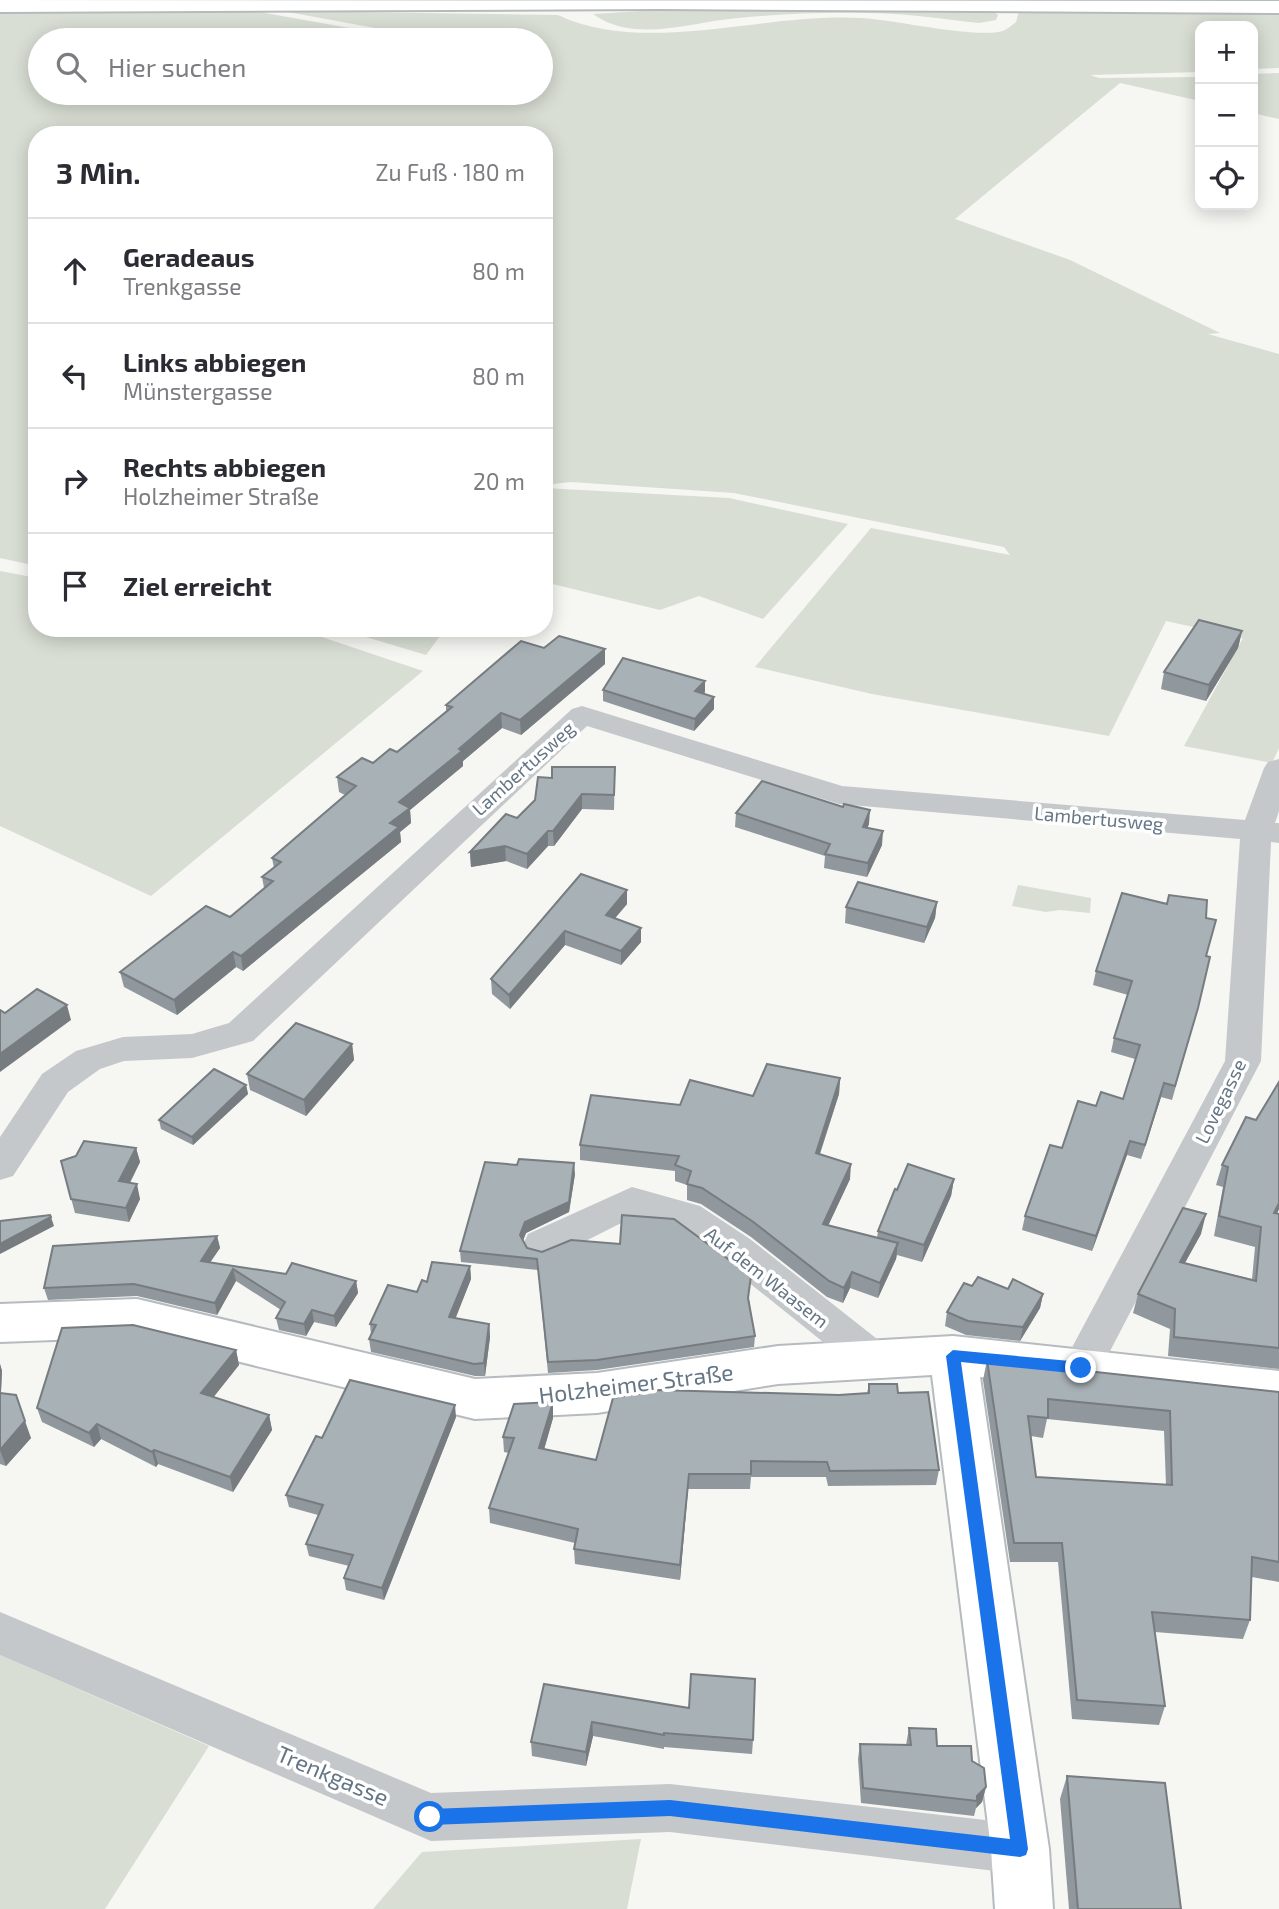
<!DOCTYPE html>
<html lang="de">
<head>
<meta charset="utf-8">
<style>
	body { margin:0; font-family:"Exo 2",sans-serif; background:#f7f7f7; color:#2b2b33 }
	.controls { position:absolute; right:21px; top:21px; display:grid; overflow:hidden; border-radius:14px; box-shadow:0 4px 18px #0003 }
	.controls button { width:63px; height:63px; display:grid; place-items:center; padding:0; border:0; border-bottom:2px solid #e1e1e2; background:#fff; color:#2b2b33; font:35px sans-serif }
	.stop { position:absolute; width:21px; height:21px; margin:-16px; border:5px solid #1a73e8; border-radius:50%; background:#fff }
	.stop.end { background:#1a73e8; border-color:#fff; box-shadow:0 2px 7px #0008 }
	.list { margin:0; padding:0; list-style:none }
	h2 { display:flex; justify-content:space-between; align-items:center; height:91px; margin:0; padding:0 28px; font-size:30px }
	h2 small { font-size:23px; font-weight:400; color:#7c7c81 }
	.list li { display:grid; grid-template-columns:46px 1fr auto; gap:21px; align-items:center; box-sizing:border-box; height:105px; padding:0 28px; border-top:2px solid #e1e1e2 }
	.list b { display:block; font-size:26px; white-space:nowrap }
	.list p { margin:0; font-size:23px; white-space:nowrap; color:#7c7c81 }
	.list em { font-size:23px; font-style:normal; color:#7c7c81 }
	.icon { flex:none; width:38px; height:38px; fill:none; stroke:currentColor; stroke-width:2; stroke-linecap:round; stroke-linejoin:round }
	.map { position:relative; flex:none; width:1279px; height:1909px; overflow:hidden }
	.search { position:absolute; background:#fff; box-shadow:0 4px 18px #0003; left:28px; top:28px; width:525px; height:77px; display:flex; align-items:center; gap:18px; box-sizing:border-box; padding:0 24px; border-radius:38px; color:#7c7c81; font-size:26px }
	.panel { position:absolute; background:#fff; box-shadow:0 4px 18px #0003; left:28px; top:126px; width:525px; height:511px; border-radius:28px }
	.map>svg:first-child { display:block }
	.green { fill:#d8ded4 }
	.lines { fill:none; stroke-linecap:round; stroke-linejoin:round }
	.secondary-casing { stroke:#b6bbc0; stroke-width:4 }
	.highway-casing { stroke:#b7babd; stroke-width:4 }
	.street { fill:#c4c8cb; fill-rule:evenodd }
	.secondary { fill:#fff; fill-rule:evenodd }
	.highway { fill:#fff; fill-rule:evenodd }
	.wall { fill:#90989d; fill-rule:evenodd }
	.shaded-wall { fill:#767c7f }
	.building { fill:#a8b1b6; stroke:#767c7f; stroke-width:2; fill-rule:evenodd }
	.route { fill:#1a73e8 }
	.labels { text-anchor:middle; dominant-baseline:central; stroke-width:7; stroke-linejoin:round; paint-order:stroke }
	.street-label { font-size:19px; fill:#657685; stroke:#fff }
	.near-street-label { font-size:23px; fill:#657685; stroke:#fff }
</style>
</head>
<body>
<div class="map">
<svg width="1279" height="1909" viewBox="0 0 1279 1909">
	<rect width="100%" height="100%" fill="#f6f6f3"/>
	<g class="green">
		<path d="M659,10H991L998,15L996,20L979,23C942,19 904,13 866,13C825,12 780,14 738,18C690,22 635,44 593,14Z"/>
		<path d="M254,11L372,32L397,40H40V93H541V40H419L375,28L282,11L558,15C651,59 779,6 880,20C907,23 979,38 1003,31C1007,29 1012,25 1016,22L1019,11L1279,12V68L1253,69V26H1200V72L1090,75L1099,78L1200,77V101L1120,83L955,219L1070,260L1220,333L1208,334L1279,354V748L1272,763L1184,746L1243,638L1166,621L1109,736L872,694L755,667L871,528L1010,555L1004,547L734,493L571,482L544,485V135H37V566L0,558V13Z"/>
		<path d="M1279,73V119L1253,113V74Z"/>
		<path d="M544,488L729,498L848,524L763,619L699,596L660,610L544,582Z"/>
		<path d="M0,571L37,578V628H295L423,671L151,896L0,826Z"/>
		<path d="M336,628H446L426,655Z"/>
		<path d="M1018,885L1091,898L1090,913L1060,910L1046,912L1012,906Z"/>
		<path d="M0,1655L209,1746L105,1909H0Z"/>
		<path d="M641,1839L627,1909H373L422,1852Z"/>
	</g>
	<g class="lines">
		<g class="secondary-casing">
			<path id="secondary" d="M137,1299L475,1379L597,1373L778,1346L953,1336L1279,1371V1411L980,1377L1049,1849L1053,1909H995L991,1849L932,1375L778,1384L597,1413L475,1419L137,1337L0,1342V1304Z"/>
		</g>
		<g class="highway-casing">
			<path id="highway" d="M0,0L1279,1V13L660,9L0,12Z"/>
		</g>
		<g class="street">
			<path d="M582,706L842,786L1245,820L1264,768L1268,762L1279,759V811L1275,823H1279V843L1271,842L1261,1061L1095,1380L1081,1385L1067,1380L1061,1368L1225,1061L1240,839L839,804L587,726L253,1041L192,1058L124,1061L100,1069L68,1092L13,1176L0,1180V1137L42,1074L76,1051L123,1037L192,1034L229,1023L572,709Z"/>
			<path d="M632,1187L700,1206L750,1239L886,1346L892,1358L886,1370L872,1375L858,1370L722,1261L675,1227L635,1216L556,1256L542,1260L528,1256L523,1245L528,1234Z"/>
			<path d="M0,1612L431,1793L670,1784L1020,1824L1038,1831L1045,1849L1038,1867L1020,1874L670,1832L431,1841L0,1655Z"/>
		</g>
		<use href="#secondary" class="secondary"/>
		<use href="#highway" class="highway"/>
	</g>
	<g class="wall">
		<path d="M1242,631L1238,648L1206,701L1161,689L1164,672Z"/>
		<path d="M544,648L605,649V664L521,735L502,728L463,761V766L410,810L411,823L400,832L401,842L243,971L236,967L177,1015L124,987L120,972L230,917L264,888L262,877L274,868L272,858L345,795L339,792L337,777L397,752L446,711V705Z"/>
		<path d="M705,681V692L703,694L714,709L694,731L603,701V690Z"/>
		<path d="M615,767L614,810L582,809L554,846H548L527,869L506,861L471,867L470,852L517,818L535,800L552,778Z"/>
		<path d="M736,813L869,824L867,828L882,845L867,877L824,868L825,856L735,827Z"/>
		<path d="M627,890V904L615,918L641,942L621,965L565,945L510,1009L492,994L491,979Z"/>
		<path d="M1169,895L1206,918V957L1194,1022L1172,1100L1161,1097L1141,1159L1127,1155L1092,1251L1022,1230L1025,1216L1062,1148L1096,1106L1123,1099L1135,1059L1111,1052L1114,1038L1128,995L1093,985L1096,971L1167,904Z"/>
		<path d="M937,902L935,918L924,943L845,923L846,907Z"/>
		<path d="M352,1044L354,1060L306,1116L250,1090L247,1074Z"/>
		<path d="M840,1078L839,1094L820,1154L850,1179L828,1225L877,1238L878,1231L897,1190L954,1179L951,1196L922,1262L897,1255L896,1259L878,1298L850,1288L843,1303L827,1297L751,1237L701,1204L687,1200V1185L675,1181V1171L580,1160V1145L680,1105L753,1096Z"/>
		<path d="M1279,1082V1209L1277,1214H1279V1369L1168,1356L1170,1329L1133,1313L1138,1294L1201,1234L1185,1263L1252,1279L1255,1247L1214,1236L1223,1187L1216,1185L1222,1165L1256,1120Z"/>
		<path d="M246,1085L248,1094L193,1145L161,1129L159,1120Z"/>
		<path d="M136,1148L140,1162L130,1183L140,1199L129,1222L75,1213L61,1161Z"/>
		<path d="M517,1165L575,1174L569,1212L526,1233L523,1240L527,1248L749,1300L755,1336L754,1347L597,1370L548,1373L538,1270L461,1262L460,1251Z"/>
		<path d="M217,1236L220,1248L210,1262L286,1274L356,1281L358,1293L336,1327L314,1322L306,1336L279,1330L276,1318L281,1310L236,1281L217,1315L137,1296L48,1300L44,1288Z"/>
		<path d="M470,1266L471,1279L455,1318L489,1324L490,1337L485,1376H475L371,1352L369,1339L371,1335L370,1324L417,1292L427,1282Z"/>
		<path d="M972,1286L1043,1294L1040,1308L1020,1341L966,1335L945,1326L947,1312Z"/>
		<path d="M236,1350L239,1365L213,1397L269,1415L272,1430L233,1492L158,1464L156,1467L101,1439L94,1447L42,1422L37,1408Z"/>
		<path d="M987,1360L1279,1392V1582L1252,1577L1250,1620L1243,1639L1155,1632L1165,1706L1159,1725L1072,1719L1058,1562H1010L983,1380ZM1047,1419L1164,1431L1166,1485L1036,1477L1031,1436L1043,1438Z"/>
		<path d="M0,1364L2,1371L1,1393L31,1438L6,1466L0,1464Z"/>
		<path d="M869,1384L898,1393L939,1470L936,1485L828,1486L826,1477H751L750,1489H688L680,1580L575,1564L574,1549L575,1543L490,1523L489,1508L509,1453L504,1452L503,1437L553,1418L544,1449L596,1460L839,1395L867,1393Z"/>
		<path d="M456,1417L384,1600L346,1590L344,1578L349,1566L309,1556L306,1544L318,1515L289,1507L286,1495L322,1438Z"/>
		<path d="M544,1684L753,1740L752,1754L664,1747V1749L593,1736L586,1766L532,1756L531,1742Z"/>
		<path d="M909,1728L937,1746L972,1761L986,1787L982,1802L976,1808L974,1816L861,1803L858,1759L860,1744L906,1745Z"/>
		<path d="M1067,1776L1181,1909H1069L1060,1799Z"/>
	</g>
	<g class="shaded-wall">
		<path d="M1242,631L1238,648L1206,701L1209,685Z"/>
		<path d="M605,649V664L521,735L520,720Z"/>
		<path d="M705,681V692L695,703V691Z"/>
		<path d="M714,697V709L694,731L695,719Z"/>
		<path d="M501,713L502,728L463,761V766L410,810L411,823L400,832L401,842L243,971L241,956L390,823L399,802Z"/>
		<path d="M582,794V809L554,846L553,831Z"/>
		<path d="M870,810L869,824L862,841L863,827Z"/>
		<path d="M548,831V846L527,869V854Z"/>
		<path d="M883,831L882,845L867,877L868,863Z"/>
		<path d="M505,846L506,861L471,867L470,852Z"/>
		<path d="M627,890V904L606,929V915Z"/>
		<path d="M937,902L935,918L924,943L927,927Z"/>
		<path d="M641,928V942L621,965V951Z"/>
		<path d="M565,931V945L510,1009L509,995Z"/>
		<path d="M233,952L236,967L177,1015L174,1000Z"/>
		<path d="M67,1005L71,1020L0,1072V1054Z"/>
		<path d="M352,1044L354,1060L306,1116L304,1100Z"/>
		<path d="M840,1078L839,1094L815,1168L816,1153Z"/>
		<path d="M1164,1083L1161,1097L1141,1159L1145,1145Z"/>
		<path d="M246,1085L248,1094L193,1145L192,1137Z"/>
		<path d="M1130,1141L1127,1155L1092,1251L1096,1236Z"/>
		<path d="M136,1148L140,1162L123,1196L119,1181Z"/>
		<path d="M574,1163L575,1174L569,1212L526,1233L521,1246L520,1235L525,1222Z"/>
		<path d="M851,1164L850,1179L822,1239L823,1224Z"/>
		<path d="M954,1179L951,1196L922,1262L924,1245Z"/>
		<path d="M137,1184L140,1199L129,1222L126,1208Z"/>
		<path d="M1279,1203V1209L1268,1233L1274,1213Z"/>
		<path d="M1206,1214L1201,1234L1174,1282L1180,1262Z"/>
		<path d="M51,1217L54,1226L0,1254V1244Z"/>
		<path d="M217,1236L220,1248L203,1273L201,1261Z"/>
		<path d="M898,1243L896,1259L878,1298L880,1283Z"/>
		<path d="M470,1266L471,1279L451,1330L449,1317Z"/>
		<path d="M233,1269L236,1281L217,1315L215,1303Z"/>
		<path d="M852,1272L850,1288L843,1303L844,1288Z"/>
		<path d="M356,1281L358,1293L336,1327L334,1316Z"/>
		<path d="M1043,1294L1040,1308L1020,1341L1023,1327Z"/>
		<path d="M312,1310L314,1322L306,1336L304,1324Z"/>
		<path d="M489,1324L490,1337L485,1376L484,1363Z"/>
		<path d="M236,1350L239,1365L205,1408L201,1393Z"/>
		<path d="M0,1364L2,1371L0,1409Z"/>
		<path d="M553,1402V1418L540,1464L539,1448Z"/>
		<path d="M455,1405L456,1417L384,1600L382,1588Z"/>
		<path d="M269,1415L272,1430L233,1492L230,1477Z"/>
		<path d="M25,1421L31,1438L6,1466L0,1450Z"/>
		<path d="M97,1424L101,1439L94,1447L89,1433Z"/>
		<path d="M154,1450L158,1464L156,1467L152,1452Z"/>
		<path d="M689,1474L688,1489L680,1580V1565Z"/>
		<path d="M592,1722L593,1736L586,1766V1752Z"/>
		<path d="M986,1787L982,1802L976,1808L977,1801V1796Z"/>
	</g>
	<g class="building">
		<path d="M1199,620L1242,631L1209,685L1164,672Z"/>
		<path d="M559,636L605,649L520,720L501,713L459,749L462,751L399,802L410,808L390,823L399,827L241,956L233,952L174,1000L120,972L206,906L230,917L273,881L262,877L281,862L272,858L356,786L337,777L362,758L373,763L390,749L397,752L452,707L446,705L521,641L544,648Z"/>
		<path d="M623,658L705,681L695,691L714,697L695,719L603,690Z"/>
		<path d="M552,767H615L614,795L582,794L553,831H548L527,854L505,846L470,852L506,814L517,818L535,800L538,777L552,778Z"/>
		<path d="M762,781L843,807L844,804L870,810L863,827L883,831L868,863L825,854L830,844L736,813Z"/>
		<path d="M581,874L627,890L606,915L641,928L621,951L565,931L509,995L491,979Z"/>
		<path d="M858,882L937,902L927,927L846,907Z"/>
		<path d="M1122,893L1167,904L1169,895L1207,900L1206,918L1216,920L1206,956L1210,957L1198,1008L1175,1086L1164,1083L1145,1145L1130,1141L1096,1236L1025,1216L1050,1145L1062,1148L1078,1101L1096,1106L1101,1092L1123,1099L1140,1045L1114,1038L1132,981L1096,971Z"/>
		<path d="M37,989L67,1005L0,1054V1010L5,1013Z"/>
		<path d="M296,1023L352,1044L304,1100L247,1074Z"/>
		<path d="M767,1064L840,1078L816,1153L851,1164L823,1224L898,1243L880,1283L852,1272L844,1288L829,1281L752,1221L702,1188L687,1184L691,1171L675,1165L679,1156L580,1145L591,1095L680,1105L690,1080L753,1096Z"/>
		<path d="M214,1069L246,1085L192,1137L159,1120Z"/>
		<path d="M1279,1082V1203L1274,1213L1279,1214V1348L1174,1337L1175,1309L1138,1294L1183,1208L1206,1214L1180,1262L1256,1281L1261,1227L1219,1216L1228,1167L1222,1165L1246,1117L1256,1120Z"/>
		<path d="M84,1141L136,1148L119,1181L137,1184L126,1208L71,1199L61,1161L76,1156Z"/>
		<path d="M519,1159L574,1163L569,1202L525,1222L520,1235L527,1248L542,1252L571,1240L620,1244L622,1215L674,1219L751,1276L748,1298L755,1336L597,1360L548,1362L537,1259L460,1251L485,1162L517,1165Z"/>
		<path d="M908,1164L954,1179L924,1245L878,1231L895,1189L897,1190Z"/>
		<path d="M50,1215L51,1217L0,1244V1221Z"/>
		<path d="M217,1236L201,1261L286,1274L292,1263L356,1281L334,1316L312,1310L304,1324L276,1318L285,1302L233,1269L215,1303L134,1284L44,1288L53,1246Z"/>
		<path d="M432,1262L470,1266L449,1317L489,1324L484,1363L474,1364L369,1339L376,1325L370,1324L388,1285L417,1292L422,1280L427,1282Z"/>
		<path d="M978,1277L1008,1289L1013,1279L1043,1294L1023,1327L968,1321L947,1312L964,1283L972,1286Z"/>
		<path d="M133,1325L236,1350L201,1393L269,1415L230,1477L154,1450L152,1452L97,1424L89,1433L37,1408L62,1328Z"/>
		<path d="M987,1360L1279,1392V1562L1252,1557L1250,1620L1152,1612L1165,1706L1077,1700L1062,1543H1014ZM1048,1399L1170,1411L1172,1485L1036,1477L1028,1416L1048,1418Z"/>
		<path d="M350,1380L455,1405L382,1588L344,1578L353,1555L306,1544L323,1505L286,1495L316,1436L322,1438Z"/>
		<path d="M869,1384H897L898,1393L928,1392L939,1470L830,1471L827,1462L751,1461V1474H689L680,1565L574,1549L578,1529L489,1508L514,1438L503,1437L514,1404L553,1402L539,1448L596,1460L613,1398L659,1390L839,1395L869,1393Z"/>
		<path d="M0,1393L16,1395L25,1421L0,1450Z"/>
		<path d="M691,1674L755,1679L753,1740L664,1733V1735L592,1722L586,1752L531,1742L544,1684L689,1708Z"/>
		<path d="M909,1728L936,1729L937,1746H971L972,1761L984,1768L986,1787L977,1796V1801L863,1788L860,1744L911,1745Z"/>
		<path d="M1067,1776L1165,1783L1181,1909H1078Z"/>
	</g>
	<path class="route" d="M953,1350L1081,1362L1088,1368L1081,1374L961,1362L1028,1849L1026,1855L1020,1857L670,1816L430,1825L425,1823L422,1817L425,1811L430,1809L670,1800L1010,1839L946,1356Z"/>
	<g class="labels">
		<g class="street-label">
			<text transform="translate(523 768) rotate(-42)">Lambertusweg</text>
			<text transform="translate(1099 818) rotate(5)">Lambertusweg</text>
			<text transform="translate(1220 1101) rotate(-64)">Lovegasse</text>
			<text transform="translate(767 1277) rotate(38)">Auf dem Waasem</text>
		</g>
		<g class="near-street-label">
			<text transform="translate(636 1383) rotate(-7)">Holzheimer Straße</text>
			<text transform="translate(333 1775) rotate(23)">Trenkgasse</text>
		</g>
	</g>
</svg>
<div class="controls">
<button>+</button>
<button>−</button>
<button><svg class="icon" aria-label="locate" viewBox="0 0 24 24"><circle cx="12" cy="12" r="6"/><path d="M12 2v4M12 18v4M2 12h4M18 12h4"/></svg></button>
</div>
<div class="stop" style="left:430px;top:1817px"></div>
<div class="stop end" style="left:1081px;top:1368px"></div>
<div class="search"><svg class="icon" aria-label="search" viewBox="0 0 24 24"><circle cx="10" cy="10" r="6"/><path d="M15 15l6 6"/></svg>Hier suchen</div>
<section class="panel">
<h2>3 Min.<small>Zu Fuß · 180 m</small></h2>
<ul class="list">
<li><svg class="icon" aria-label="ahead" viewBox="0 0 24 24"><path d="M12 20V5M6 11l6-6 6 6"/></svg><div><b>Geradeaus</b><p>Trenkgasse</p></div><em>80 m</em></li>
<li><svg class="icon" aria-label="left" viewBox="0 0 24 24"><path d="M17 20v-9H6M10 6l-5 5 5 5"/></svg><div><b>Links abbiegen</b><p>Münstergasse</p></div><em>80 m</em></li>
<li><svg class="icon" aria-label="right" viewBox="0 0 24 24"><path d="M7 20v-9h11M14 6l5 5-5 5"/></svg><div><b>Rechts abbiegen</b><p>Holzheimer Straße</p></div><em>20 m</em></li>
<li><svg class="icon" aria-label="arrive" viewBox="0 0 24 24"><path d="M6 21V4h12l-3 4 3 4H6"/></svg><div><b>Ziel erreicht</b></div></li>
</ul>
</section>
</div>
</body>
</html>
